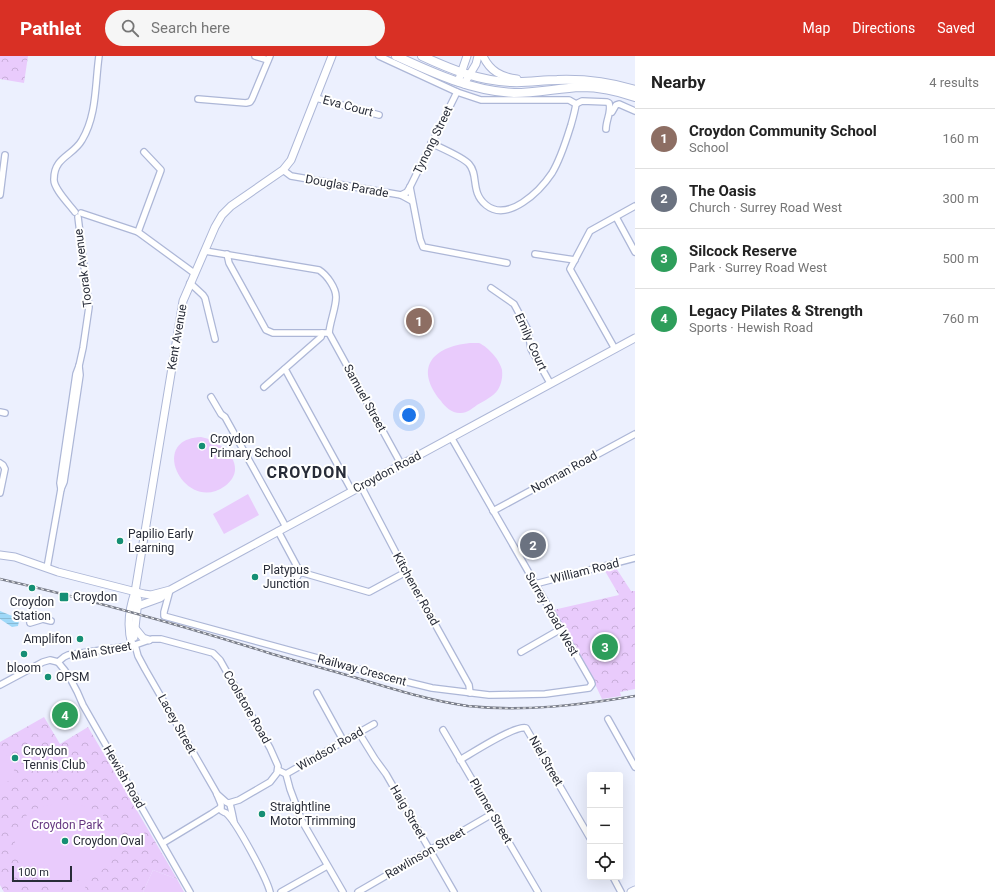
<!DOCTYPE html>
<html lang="en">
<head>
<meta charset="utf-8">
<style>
	body { margin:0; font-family:Roboto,sans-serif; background:#f6f6f6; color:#222 }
	.controls { position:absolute; right:12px; bottom:12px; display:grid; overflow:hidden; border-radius:4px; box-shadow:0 4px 16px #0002 }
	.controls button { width:36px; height:36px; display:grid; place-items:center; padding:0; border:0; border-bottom:1px solid #e0e0e0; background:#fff; color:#222; font:20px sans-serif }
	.scale { position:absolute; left:12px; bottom:10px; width:60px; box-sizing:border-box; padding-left:4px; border:2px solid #282c38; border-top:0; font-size:11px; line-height:14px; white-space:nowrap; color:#282c38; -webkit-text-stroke:3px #fff; paint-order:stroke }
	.you { position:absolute; left:409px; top:359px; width:14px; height:14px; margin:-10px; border:3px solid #fff; border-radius:50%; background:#1a73e8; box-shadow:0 0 0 6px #1a73e833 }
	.badge { display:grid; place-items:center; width:26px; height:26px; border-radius:50%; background:#d93025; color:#fff; font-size:13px; font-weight:700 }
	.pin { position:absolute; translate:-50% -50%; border:2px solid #fff; box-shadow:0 1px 4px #0006 }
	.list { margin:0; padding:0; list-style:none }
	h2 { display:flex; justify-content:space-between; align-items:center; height:52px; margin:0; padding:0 16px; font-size:17px }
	h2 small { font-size:13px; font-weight:400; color:#767676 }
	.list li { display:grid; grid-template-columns:26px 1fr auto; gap:12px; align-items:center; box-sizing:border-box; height:60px; padding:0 16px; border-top:1px solid #e0e0e0 }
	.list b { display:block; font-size:15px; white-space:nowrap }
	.list p { margin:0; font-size:13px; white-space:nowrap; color:#767676 }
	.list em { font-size:13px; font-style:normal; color:#767676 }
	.icon { flex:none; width:22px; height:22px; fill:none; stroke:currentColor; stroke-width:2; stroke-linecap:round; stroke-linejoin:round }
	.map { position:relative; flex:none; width:635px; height:836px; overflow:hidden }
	header { display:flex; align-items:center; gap:24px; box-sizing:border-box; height:56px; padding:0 20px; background:#d93025; color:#fff }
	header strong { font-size:19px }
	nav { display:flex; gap:22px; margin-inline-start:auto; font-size:14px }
	.search { width:280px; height:36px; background:#f6f6f6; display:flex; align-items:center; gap:10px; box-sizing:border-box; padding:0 14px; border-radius:22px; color:#767676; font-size:15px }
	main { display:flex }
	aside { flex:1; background:#fff }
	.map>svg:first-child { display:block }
	.park { fill:url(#park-crowns) }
	.garden { fill:#e9cbfc }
	.water { fill:url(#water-rules) }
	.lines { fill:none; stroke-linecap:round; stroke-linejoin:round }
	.minor-casing { stroke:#adb7d7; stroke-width:8 }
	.major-casing { stroke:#adb7d7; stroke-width:9 }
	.highway-casing { stroke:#adb7d7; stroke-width:10 }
	.minor { stroke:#fff; stroke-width:5.5 }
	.major { stroke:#fff; stroke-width:7 }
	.highway { stroke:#fff; stroke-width:8 }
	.rail-casing { stroke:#7a7e8a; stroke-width:2.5 }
	.rail { stroke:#fff; stroke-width:1; stroke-dasharray:3; stroke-linecap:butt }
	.poi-dot { fill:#158f74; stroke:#fff; stroke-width:1.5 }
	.labels { text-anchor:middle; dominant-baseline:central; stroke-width:4; stroke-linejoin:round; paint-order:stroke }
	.street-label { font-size:12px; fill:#282c38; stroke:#fff }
	.poi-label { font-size:12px; fill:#282c38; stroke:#fff; text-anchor:start }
	.park-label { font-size:12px; fill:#663881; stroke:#fff }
	.district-label { font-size:16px; font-weight:bold; letter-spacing:1px; fill:#282c38; stroke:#fff }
</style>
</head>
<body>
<header>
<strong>Pathlet</strong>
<div class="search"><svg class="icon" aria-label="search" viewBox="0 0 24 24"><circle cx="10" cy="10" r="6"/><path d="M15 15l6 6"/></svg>Search here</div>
<nav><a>Map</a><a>Directions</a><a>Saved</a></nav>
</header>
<main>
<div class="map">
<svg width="635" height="836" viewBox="0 0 635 836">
	<defs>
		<pattern id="park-crowns" width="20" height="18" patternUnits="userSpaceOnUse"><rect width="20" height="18" fill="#e9cbfc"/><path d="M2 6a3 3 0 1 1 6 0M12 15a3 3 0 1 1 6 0" fill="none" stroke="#c8aed9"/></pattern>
		<pattern id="water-rules" width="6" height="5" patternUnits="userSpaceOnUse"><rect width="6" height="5" fill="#9ed8f8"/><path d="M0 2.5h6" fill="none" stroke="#88bad5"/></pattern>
	</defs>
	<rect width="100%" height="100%" fill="#ecf0fe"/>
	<g class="park">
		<path d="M0,0H28L24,27L0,23Z"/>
		<path d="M616,512L631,535H635V633L620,636L621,640L602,643L595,628L553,554L619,539L605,515Z"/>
		<path d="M44,661L60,688L88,671L177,823L153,814L143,836H4L0,829V686Z"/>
	</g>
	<g class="garden">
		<path d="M470,287C473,287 476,287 479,287C488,291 500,304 502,314C503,321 501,330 497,335C492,341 484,345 477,349C473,352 467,357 461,357C453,358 445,351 441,345C414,312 432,291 470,287Z"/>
		<path d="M201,381C223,385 250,411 225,430C186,459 146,383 201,381Z"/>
		<path d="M248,438L259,459L224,478L213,458Z"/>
		<path d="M0,688L17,720L0,730Z"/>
		<path d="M56,748C69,748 83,748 95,754C126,770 119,813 87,823C80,825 73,824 66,825L77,828L78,826L86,828L84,836H62L65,825C55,825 44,823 35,819C12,807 8,775 27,759C36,751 46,750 56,748Z"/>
		<path d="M153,814L177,823L184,836H143Z"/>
	</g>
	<path class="water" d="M0,555L17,562L19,565L18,570L12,571L0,563Z"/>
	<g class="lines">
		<g class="minor-casing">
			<g id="minor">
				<path d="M255,0L268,4"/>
				<path d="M379,0L457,36L481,44H569L576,48"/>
				<path d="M316,42L379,59"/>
				<path d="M198,43L246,47L250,46L252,43L270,0"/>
				<path d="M576,48L582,45L607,46L609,47C612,55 606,64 606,73"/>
				<path d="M612,56L616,49L619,48L635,55"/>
				<path d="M431,87C441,92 463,101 469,108C479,119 470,136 486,149C508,167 540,135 552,117C561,102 566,85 571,69C573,62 575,55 576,48"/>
				<path d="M283,114L291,120L401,139L412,145"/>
				<path d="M410,131L420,183L423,191L507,207"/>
				<path d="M0,139L5,99"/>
				<path d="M401,139L407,136L410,131L457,36"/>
				<path d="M75,156C69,148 53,132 54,123C54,101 73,100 82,84C97,59 95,28 99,0"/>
				<path d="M81,157L138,176L194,217"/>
				<path d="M616,161L635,196"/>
				<path d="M138,176L161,114L144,96"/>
				<path d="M205,195L319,214C327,219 336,232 336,241C336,252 330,265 329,277"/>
				<path d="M227,198L229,207L266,274L273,277H329"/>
				<path d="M535,198L575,204"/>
				<path d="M190,227L203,239L205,242L215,283"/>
				<path d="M491,232L514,248L528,274L531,293L550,327"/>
				<path d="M329,277L401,408"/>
				<path d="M615,293L570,213L590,175L635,150"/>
				<path d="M285,313L352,435"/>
				<path d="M264,331L321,281L322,277"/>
				<path d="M211,341L221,358L225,361L286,471"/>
				<path d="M0,356L5,357"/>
				<path d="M0,407L3,409L5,413L0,437"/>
				<path d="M361,430L406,516L469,629L470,637"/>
				<path d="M61,433L60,427L76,318L79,310L83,292L89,251L78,161"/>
				<path d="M493,455L635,378"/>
				<path d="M278,475L300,516L369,536L406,516"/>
				<path d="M47,512L61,433L64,426L80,319L79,310"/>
				<path d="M294,526L300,516"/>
				<path d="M535,528L635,502"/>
				<path d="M170,534L164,556V560L391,622L432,632L489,639L545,638L589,632L592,628L591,625L451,381"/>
				<path d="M30,567L43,563L51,565"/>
				<path d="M135,589L138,600L145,613L216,736L221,748V754C222,756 224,756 226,757C236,765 267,823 270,836"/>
				<path d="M521,596L561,573"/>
				<path d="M58,606C69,618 77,634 83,649L190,836"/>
				<path d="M0,629L43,606L50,604L58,606L64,601L68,599L135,589L152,583H161L213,597L220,604L233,627L270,692L278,710L277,717L270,726L239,744L229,747"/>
				<path d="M317,637L344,686"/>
				<path d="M608,663L635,711"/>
				<path d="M443,674L538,836"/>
				<path d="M359,677L375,703L386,718L454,836"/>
				<path d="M460,704C472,697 515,669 526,672L590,782"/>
				<path d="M278,714L286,718L290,733L302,765L343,836"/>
				<path d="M286,718L374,668"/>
				<path d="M217,738L226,746L230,748C231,752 233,761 234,766"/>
				<path d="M163,787L211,758L220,752"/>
				<path d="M613,821L621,836"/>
				<path d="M281,836L327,810"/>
				<path d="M358,836L492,758"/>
			</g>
		</g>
		<g class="major-casing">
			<g id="major">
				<path d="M483,0C490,15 501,21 517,23"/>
				<path d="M458,26L467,0"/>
				<path d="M464,28L476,8L478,0"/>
				<path d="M0,499L15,501L58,516L144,538L151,539L170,534L635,282"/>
				<path d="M138,550L160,542L166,537"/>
				<path d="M134,571L143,582L149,584"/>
				<path d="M134,581L138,544L135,536"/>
				<path d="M132,589C127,572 129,553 135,536L183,245L215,171L222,159L231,150L283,114L291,104L332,0"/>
				<path d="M631,836L635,834"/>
			</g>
		</g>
		<g class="highway-casing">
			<g id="highway">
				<path d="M396,0C433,17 472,35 514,37C537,37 559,32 581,31C600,31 618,35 635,41"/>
				<path d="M422,0C450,13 479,25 511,26C527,27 542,24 557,24C584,23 609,26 635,34"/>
			</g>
		</g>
		<use href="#minor" class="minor"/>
		<use href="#major" class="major"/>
		<use href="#highway" class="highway"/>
		<g class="rail-casing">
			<path id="rail" d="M0,523C91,544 180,569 269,597C299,606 330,614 360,623C396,634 432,645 468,650C524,656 581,649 635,640"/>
		</g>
		<use href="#rail" class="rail"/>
	</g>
	<g class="poi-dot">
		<circle cx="202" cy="390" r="4"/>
		<circle cx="120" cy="485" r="4"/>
		<circle cx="255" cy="521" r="4"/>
		<circle cx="32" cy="532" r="4"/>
		<rect x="59" y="536" width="10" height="10" rx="2"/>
		<circle cx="80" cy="583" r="4"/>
		<circle cx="24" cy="598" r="4"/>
		<circle cx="48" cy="621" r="4"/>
		<circle cx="15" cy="702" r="4"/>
		<circle cx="262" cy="758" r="4"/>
		<circle cx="65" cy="785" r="4"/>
	</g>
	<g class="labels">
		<g class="street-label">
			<text transform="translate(348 50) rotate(15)">Eva Court</text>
			<text transform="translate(433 84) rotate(-64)">Tynong Street</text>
			<text transform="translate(347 130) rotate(10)">Douglas Parade</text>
			<text transform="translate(83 212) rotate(-97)">Toorak Avenue</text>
			<text transform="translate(177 281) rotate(-80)">Kent Avenue</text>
			<text transform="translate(531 286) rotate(66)">Emily Court</text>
			<text transform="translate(365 342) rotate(61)">Samuel Street</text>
			<text transform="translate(387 416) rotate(-28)">Croydon Road</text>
			<text transform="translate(564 416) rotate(-29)">Norman Road</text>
			<text transform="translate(585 515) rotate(-14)">William Road</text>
			<text transform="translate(416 533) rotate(61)">Kitchener Road</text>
			<text transform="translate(552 558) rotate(60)">Surrey Road West</text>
			<text transform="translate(101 595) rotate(-10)">Main Street</text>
			<text transform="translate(362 614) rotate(15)">Railway Crescent</text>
			<text transform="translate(247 651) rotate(60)">Coolstore Road</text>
			<text transform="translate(177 668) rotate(61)">Lacey Street</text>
			<text transform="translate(330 693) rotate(-30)">Windsor Road</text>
			<text transform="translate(546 705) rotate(60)">Niel Street</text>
			<text transform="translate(124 721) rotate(60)">Hewish Road</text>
			<text transform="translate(491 755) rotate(60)">Plumer Street</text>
			<text transform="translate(408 756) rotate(60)">Haig Street</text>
			<text transform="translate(425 797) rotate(-30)">Rawlinson Street</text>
		</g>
		<g class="poi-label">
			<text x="210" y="383">Croydon<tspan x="210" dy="14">Primary School</tspan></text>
			<text x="128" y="478">Papilio Early<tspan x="128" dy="14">Learning</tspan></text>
			<text x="263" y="514">Platypus<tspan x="263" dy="14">Junction</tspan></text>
			<text x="73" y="541">Croydon</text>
			<text x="32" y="546" text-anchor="middle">Croydon<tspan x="32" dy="14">Station</tspan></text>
			<text x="72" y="583" text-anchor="end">Amplifon</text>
			<text x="24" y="612" text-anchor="middle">bloom</text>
			<text x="56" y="621">OPSM</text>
			<text x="23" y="695">Croydon<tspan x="23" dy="14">Tennis Club</tspan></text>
			<text x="270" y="751">Straightline<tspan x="270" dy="14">Motor Trimming</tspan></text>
			<text x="73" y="785">Croydon Oval</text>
		</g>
		<g class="park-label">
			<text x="67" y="769">Croydon Park</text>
		</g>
		<g class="district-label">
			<text x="307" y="416">CROYDON</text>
		</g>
	</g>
</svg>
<div class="controls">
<button>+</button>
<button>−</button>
<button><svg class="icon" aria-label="locate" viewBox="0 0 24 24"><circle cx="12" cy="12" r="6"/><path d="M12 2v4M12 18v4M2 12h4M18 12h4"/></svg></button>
</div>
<div class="scale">100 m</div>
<div class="you"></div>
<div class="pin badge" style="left:419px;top:265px;background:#8d6e63">1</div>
<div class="pin badge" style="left:533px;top:489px;background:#6b7280">2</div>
<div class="pin badge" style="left:605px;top:591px;background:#2e9e5b">3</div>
<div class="pin badge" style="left:65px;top:659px;background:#2e9e5b">4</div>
</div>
<aside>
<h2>Nearby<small>4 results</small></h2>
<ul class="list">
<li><span class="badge" style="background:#8d6e63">1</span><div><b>Croydon Community School</b><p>School</p></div><em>160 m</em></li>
<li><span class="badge" style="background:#6b7280">2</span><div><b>The Oasis</b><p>Church · Surrey Road West</p></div><em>300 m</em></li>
<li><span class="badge" style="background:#2e9e5b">3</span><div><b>Silcock Reserve</b><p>Park · Surrey Road West</p></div><em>500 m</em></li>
<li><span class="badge" style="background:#2e9e5b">4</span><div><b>Legacy Pilates &amp; Strength</b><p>Sports · Hewish Road</p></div><em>760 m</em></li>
</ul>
</aside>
</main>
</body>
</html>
